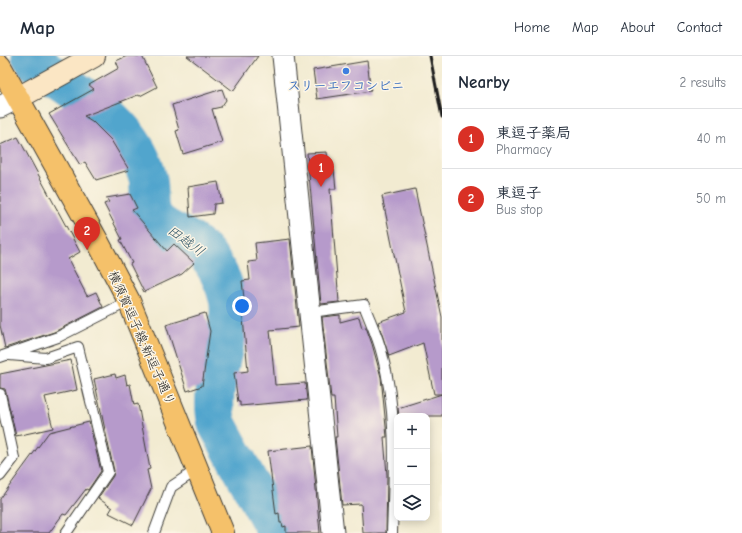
<!DOCTYPE html>
<html lang="en">
<head>
<meta charset="utf-8">
<style>
	body { margin:0; font-family:"Comic Neue","Klee One",sans-serif; background:#f2f2f3; color:#1f2937 }
	.controls { position:absolute; right:12px; bottom:12px; display:grid; overflow:hidden; border-radius:8px; box-shadow:0 2px 10px #0003 }
	.controls button { width:36px; height:36px; display:grid; place-items:center; padding:0; border:0; border-bottom:1px solid #e0e1e3; background:#fff; color:#1f2937; font:20px sans-serif }
	.you { position:absolute; left:242px; top:250px; width:14px; height:14px; margin:-10px; border:3px solid #fff; border-radius:50%; background:#1a73e8; box-shadow:0 0 0 6px #1a73e833 }
	.badge { display:grid; place-items:center; width:26px; height:26px; border-radius:50%; background:#d93025; color:#fff; font-size:13px; font-weight:700 }
	.pin { position:absolute; translate:-50% -33px; filter:drop-shadow(0 1px 2px #0008) }
	.pin::after { content:''; position:absolute; top:21px; width:14px; height:12px; background:inherit; clip-path:polygon(0 0,100% 0,50% 100%) }
	.list { margin:0; padding:0; list-style:none }
	h2 { display:flex; justify-content:space-between; align-items:center; height:52px; margin:0; padding:0 16px; font-size:17px }
	h2 small { font-size:13px; font-weight:400; color:#747a83 }
	.list li { display:grid; grid-template-columns:26px 1fr auto; gap:12px; align-items:center; box-sizing:border-box; height:60px; padding:0 16px; border-top:1px solid #e0e1e3 }
	.list b { display:block; font-size:15px; white-space:nowrap }
	.list p { margin:0; font-size:13px; white-space:nowrap; color:#747a83 }
	.list em { font-size:13px; font-style:normal; color:#747a83 }
	.icon { flex:none; width:22px; height:22px; fill:none; stroke:currentColor; stroke-width:2; stroke-linecap:round; stroke-linejoin:round }
	.map { position:relative; flex:none; width:442px; height:477px; overflow:hidden }
	header { display:flex; align-items:center; gap:24px; box-sizing:border-box; height:56px; padding:0 20px; background:#fff; border-bottom:1px solid #e0e1e3 }
	header strong { font-size:19px }
	nav { display:flex; gap:22px; margin-inline-start:auto; font-size:14px }
	main { display:flex }
	aside { flex:1; background:#fff }
	.map>svg:first-child { display:block }
	.lines { fill:none; stroke-linecap:round; stroke-linejoin:round }
	.river { stroke:#51a5cd; stroke-width:39 }
	.building { fill:#b69acb }
	.lane-casing { stroke:#3c3b37; stroke-width:12 }
	.street-casing { stroke:#3c3b37; stroke-width:23 }
	.secondary-casing { stroke:#3c3b37; stroke-width:24 }
	.primary-casing { stroke:#3c3b37; stroke-width:24 }
	.lane { stroke:#fff; stroke-width:10 }
	.street { stroke:#fff; stroke-width:21 }
	.secondary { stroke:#fbe6c4; stroke-width:22 }
	.primary { stroke:#f5c16b; stroke-width:22 }
	.rail { stroke:#1c1c1c; stroke-width:3 }
	.shop-dot { fill:#3f7fe0; stroke:#fcf5e5; stroke-width:1.5 }
	.labels { text-anchor:middle; dominant-baseline:central; stroke-width:3; stroke-linejoin:round; paint-order:stroke }
	.shop-label { font-size:13px; font-weight:bold; fill:#366cbe; stroke:#fcf5e5 }
	.street-label { font-size:13px; fill:#1c1c1c; stroke:#fcf5e5 }
	.water-label { font-size:14px; font-style:italic; fill:#345a6c; stroke:#fcf5e5 }
</style>
</head>
<body>
<header>
<strong>Map</strong>
<nav><a>Home</a><a>Map</a><a>About</a><a>Contact</a></nav>
</header>
<main>
<div class="map">
<svg width="442" height="477" viewBox="0 0 442 477">
	<rect width="100%" height="100%" fill="#fcf5e5"/>
	<filter id="ink" filterUnits="userSpaceOnUse"><feTurbulence type="fractalNoise" baseFrequency=".025" numOctaves="2"/><feDisplacementMap in="SourceGraphic" scale="8" xChannelSelector="R" yChannelSelector="G"/><feConvolveMatrix kernelMatrix="1 2 1 2 8 2 1 2 1" color-interpolation-filters="sRGB"/></filter>
	<filter id="wash" filterUnits="userSpaceOnUse"><feTurbulence type="fractalNoise" baseFrequency=".012" numOctaves="4" result="noise"/><feDisplacementMap in="SourceGraphic" scale="16" xChannelSelector="R" yChannelSelector="G"/><feGaussianBlur stdDeviation="0.9" result="paint"/><feColorMatrix in="noise" values="0 0 0 0 0 0 0 0 0 0 0 0 0 0 0 0 0 1.4 0 .05"/><feComposite in="paint" operator="in"/></filter>
	<g filter="url(#wash)">
		<rect width="100%" height="100%" fill="#f2ebd1"/>
		<g class="lines">
			<path class="river" d="M31,0L37,8C73,34 122,60 141,103C144,109 146,116 148,123C151,137 145,151 155,163C164,173 175,176 186,182C208,194 222,218 228,243C231,255 228,270 226,282C220,310 210,340 217,368L277,477"/>
		</g>
		<g id="blocks">
			<g class="building">
				<path d="M127,0H142L157,31L140,40L138,39L84,60L92,65L111,84L129,114L96,124L85,106L80,109L49,58L94,33L89,29L119,12L116,5Z"/>
				<path d="M187,0H258L233,35Z"/>
				<path d="M367,5L371,35L317,43L313,14Z"/>
				<path d="M222,33L226,44L221,51L212,53L222,86L183,98L176,75L179,74L172,49Z"/>
				<path d="M18,81L80,196L68,203L87,240L96,236L103,251L54,276L5,292L0,269V89Z"/>
				<path d="M327,96L329,115L334,114L336,133H330L339,246L321,248L307,97Z"/>
				<path d="M218,126L222,147L214,148L213,158L190,161L188,131Z"/>
				<path d="M415,133L442,261V338H434L423,287L389,300L378,266L406,256L382,140Z"/>
				<path d="M130,138L137,152L132,154L167,195L174,188L194,207L182,218L144,236L130,208L132,207L120,184L122,183L104,148L109,146L106,142Z"/>
				<path d="M290,183L299,271L270,274L275,329L305,327L307,344L240,350V346H238L234,317L248,315L242,252L244,242L242,225L250,224L248,206L257,205L255,187Z"/>
				<path d="M205,257L210,275L202,330L187,335L166,269Z"/>
				<path d="M340,259V266L359,261L362,272L366,271L372,288L381,321L387,381H384L387,419L386,477H363L361,448L342,449L335,381H337L334,342H331L322,261Z"/>
				<path d="M71,304L77,334L45,341L53,372L16,380L6,337L5,333L0,332V318Z"/>
				<path d="M115,318L116,322L125,319L127,329L130,328L134,349L138,348L150,413L147,414L151,433L133,469L109,457L112,452L98,442L113,420L114,415L94,323Z"/>
				<path d="M442,338V360H399L398,352Z"/>
				<path d="M89,366L101,415L88,434L86,433L66,459L63,458L49,477H0V443L49,376Z"/>
				<path d="M312,390L320,477H286V470L283,471L282,467H280L279,457L276,458L268,395Z"/>
			</g>
		</g>
	</g>
	<g filter="url(#ink)">
		<use href="#blocks" fill-opacity="0" stroke="#3c3b37" stroke-width="1"/>
		<g class="lines">
			<g class="lane-casing">
				<g id="lane">
					<path d="M311,256L364,249C370,265 378,281 382,298C398,357 394,417 392,477"/>
					<path d="M9,299L46,302L78,291L108,416L66,477"/>
					<path d="M0,301L58,281L129,245"/>
					<path d="M0,338L14,402L0,420"/>
					<path d="M154,477L171,431L198,413"/>
				</g>
			</g>
			<g class="street-casing">
				<g id="street">
					<path d="M283,0L333,477"/>
					<path d="M0,51L18,42"/>
				</g>
			</g>
			<g class="secondary-casing">
				<path id="secondary" d="M18,42L94,0"/>
			</g>
			<g class="primary-casing">
				<path id="primary" d="M0,10L98,186L129,245L223,477"/>
			</g>
			<use href="#lane" class="lane"/>
			<use href="#street" class="street"/>
			<use href="#secondary" class="secondary"/>
			<use href="#primary" class="primary"/>
			<path class="rail" d="M430,0L442,61"/>
		</g>
	</g>
	<circle class="shop-dot" cx="346" cy="15" r="4"/>
	<g class="labels">
		<g class="shop-label">
			<text x="346" y="29">スリーエフコンビニ</text>
		</g>
		<g class="street-label">
			<text transform="translate(142 282) rotate(66)">横須賀逗子線;新逗子通り</text>
		</g>
		<g class="water-label">
			<text transform="translate(186 185) rotate(36)">田越川</text>
		</g>
	</g>
</svg>
<div class="controls">
<button>+</button>
<button>−</button>
<button><svg class="icon" aria-label="layers" viewBox="0 0 24 24"><path d="M12 4l9 5-9 5-9-5zM3 14l9 5 9-5"/></svg></button>
</div>
<div class="you"></div>
<div class="pin badge" style="left:321px;top:131px">1</div>
<div class="pin badge" style="left:87px;top:194px">2</div>
</div>
<aside>
<h2>Nearby<small>2 results</small></h2>
<ul class="list">
<li><span class="badge">1</span><div><b>東逗子薬局</b><p>Pharmacy</p></div><em>40 m</em></li>
<li><span class="badge">2</span><div><b>東逗子</b><p>Bus stop</p></div><em>50 m</em></li>
</ul>
</aside>
</main>
</body>
</html>
